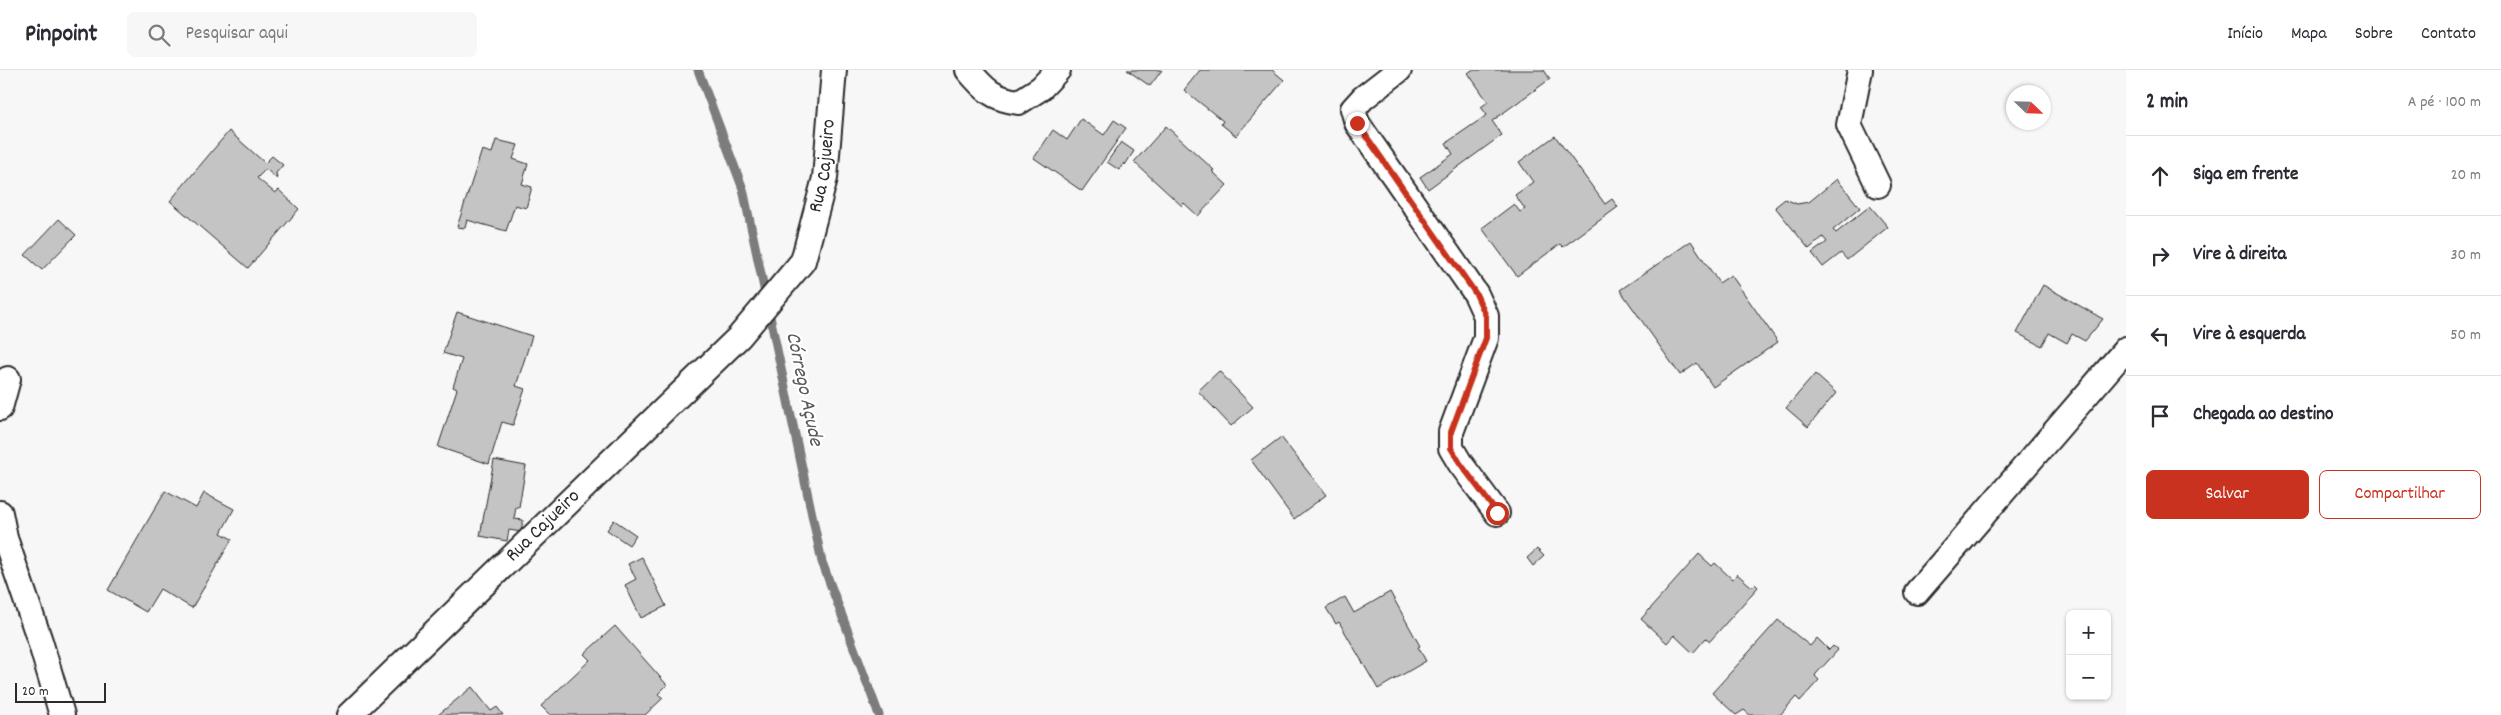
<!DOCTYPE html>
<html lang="pt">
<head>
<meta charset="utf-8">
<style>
	body { margin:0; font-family:Dekko,sans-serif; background:#f7f7f7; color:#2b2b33 }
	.controls { position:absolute; right:15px; bottom:15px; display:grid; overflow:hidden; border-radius:8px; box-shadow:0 1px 4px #0004 }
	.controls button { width:45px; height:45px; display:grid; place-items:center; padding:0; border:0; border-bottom:1px solid #e1e1e2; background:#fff; color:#2b2b33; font:25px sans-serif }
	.compass { position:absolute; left:2006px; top:15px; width:45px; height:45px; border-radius:50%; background:#fff; box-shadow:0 1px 4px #0004; rotate:113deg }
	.scale { position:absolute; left:15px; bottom:12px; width:91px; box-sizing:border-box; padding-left:5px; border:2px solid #2b2b2b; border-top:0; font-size:14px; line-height:18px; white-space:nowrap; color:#2b2b2b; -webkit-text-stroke:4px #fff; paint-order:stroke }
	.stop { position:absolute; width:15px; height:15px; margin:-11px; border:4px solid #c8321e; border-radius:50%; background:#fff }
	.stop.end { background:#c8321e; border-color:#fff; box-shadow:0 1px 5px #0008 }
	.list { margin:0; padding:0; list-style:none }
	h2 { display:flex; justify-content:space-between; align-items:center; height:65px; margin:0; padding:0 20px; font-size:21px }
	h2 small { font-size:16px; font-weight:400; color:#7c7c81 }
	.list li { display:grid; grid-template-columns:32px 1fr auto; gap:15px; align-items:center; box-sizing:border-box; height:80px; padding:0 20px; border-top:1px solid #e1e1e2 }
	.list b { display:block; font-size:19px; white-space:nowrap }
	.list em { font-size:16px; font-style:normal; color:#7c7c81 }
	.actions { display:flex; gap:10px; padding:15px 20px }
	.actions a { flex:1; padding:11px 0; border:1px solid #c8321e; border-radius:8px; text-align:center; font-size:18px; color:#c8321e }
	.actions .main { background:#c8321e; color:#fff }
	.icon { flex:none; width:28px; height:28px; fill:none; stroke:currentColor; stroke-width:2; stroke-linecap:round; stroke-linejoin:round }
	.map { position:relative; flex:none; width:2126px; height:645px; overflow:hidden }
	header { display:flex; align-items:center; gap:30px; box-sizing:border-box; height:70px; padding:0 25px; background:#fff; border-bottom:1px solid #e1e1e2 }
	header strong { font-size:24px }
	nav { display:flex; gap:28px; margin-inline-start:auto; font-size:18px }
	.search { width:350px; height:45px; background:#f7f7f7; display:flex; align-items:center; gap:12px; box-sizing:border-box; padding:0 18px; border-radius:8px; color:#7c7c81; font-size:19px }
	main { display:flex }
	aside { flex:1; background:#fff }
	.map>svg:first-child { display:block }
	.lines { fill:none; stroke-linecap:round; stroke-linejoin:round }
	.stream { stroke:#7b7b7b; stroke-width:9 }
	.building { fill:#c4c4c4; stroke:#2b2b2b }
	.street-casing { stroke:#2b2b2b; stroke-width:28 }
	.street { stroke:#fff; stroke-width:24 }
	.route { stroke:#c8321e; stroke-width:6 }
	.labels { text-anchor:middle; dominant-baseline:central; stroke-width:4.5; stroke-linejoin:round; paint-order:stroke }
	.street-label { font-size:20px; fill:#2b2b2b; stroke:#fff }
	.water-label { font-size:21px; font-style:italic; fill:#5a5a5a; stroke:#fff }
</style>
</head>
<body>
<header>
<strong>Pinpoint</strong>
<div class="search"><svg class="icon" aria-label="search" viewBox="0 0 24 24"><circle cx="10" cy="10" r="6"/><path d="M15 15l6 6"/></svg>Pesquisar aqui</div>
<nav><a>Início</a><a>Mapa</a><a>Sobre</a><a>Contato</a></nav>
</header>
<main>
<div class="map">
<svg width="2126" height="645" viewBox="0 0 2126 645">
	<rect width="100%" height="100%" fill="#f7f7f7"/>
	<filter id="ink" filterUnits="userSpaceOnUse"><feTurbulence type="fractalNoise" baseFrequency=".02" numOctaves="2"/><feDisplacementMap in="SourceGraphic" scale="10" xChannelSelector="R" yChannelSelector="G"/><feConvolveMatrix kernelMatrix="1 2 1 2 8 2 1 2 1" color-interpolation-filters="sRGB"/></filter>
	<g filter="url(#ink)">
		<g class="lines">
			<path class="stream" d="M698,0L743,119L822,492L879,645"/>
		</g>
		<g class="building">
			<path d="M1127,0H1162L1150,16Z"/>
			<path d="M1200,0H1272L1284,10L1236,66L1221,54L1223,51L1184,20Z"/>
			<path d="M1472,0H1544L1550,9L1492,51L1502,65L1428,119L1420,107L1453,84L1446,73L1487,45L1481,37L1488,32L1468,3Z"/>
			<path d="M1081,49L1104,65L1114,50L1126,58L1082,121L1034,88L1053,60L1067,70Z"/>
			<path d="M1166,56L1214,100L1212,101L1227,115L1198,146L1184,133L1182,136L1134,92Z"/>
			<path d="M229,61L265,93L272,86L283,95L276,103L277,109L266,99L257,108L275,123L279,120L299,139L248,198L170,131Z"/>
			<path d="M1555,66L1605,134L1612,129L1618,137L1563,177L1560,174L1517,206L1482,158L1514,134L1520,142L1525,139L1515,125L1533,112L1519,92Z"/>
			<path d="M496,70L518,75L513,89L528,94L522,114L532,117L526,138L515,135L506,161L467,150L465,158L457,157L482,80L492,83Z"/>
			<path d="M1121,72L1134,81L1125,95L1124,93L1119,100L1107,92Z"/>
			<path d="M1837,109L1860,138L1833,160L1836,163L1870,136L1888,157L1847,190L1841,183L1823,197L1812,183L1827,172L1823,167L1809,179L1775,137L1785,129L1797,134L1809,132Z"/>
			<path d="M59,149L76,165L42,200L25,185Z"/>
			<path d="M1691,171L1719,213L1731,205L1778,272L1713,317L1697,293L1680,305L1620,220Z"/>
			<path d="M2043,215L2103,249L2085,271L2072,264L2067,273L2049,263L2042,276L2017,263Z"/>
			<path d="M457,242L532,266L516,316L525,319L513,355L502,352L489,394L438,377L457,319L453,317L462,289L443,283Z"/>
			<path d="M1219,301L1253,337L1231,356L1198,321Z"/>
			<path d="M1815,304L1836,323L1808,357L1786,338Z"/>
			<path d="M1281,367L1326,425L1294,449L1251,390Z"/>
			<path d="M494,390L526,396L519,437H516L514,449L523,450L521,462L509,460L507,471L480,466Z"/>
			<path d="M165,421L196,438L204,423L234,439L221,463L232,469L192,538L160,519L146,542L108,520Z"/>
			<path d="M614,450L636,465L629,475L607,460Z"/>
			<path d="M1537,479L1544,486L1533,496L1527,488Z"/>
			<path d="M1699,484L1712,496L1715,493L1732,509L1737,504L1752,517L1755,514L1758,517L1710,571L1706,568L1693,583L1674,565L1667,573L1641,549Z"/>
			<path d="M642,487L666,536L641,548L625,515L636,509L628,494Z"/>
			<path d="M1390,522L1420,576L1418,577L1426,591L1378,619L1339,552L1336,554L1326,538L1345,527L1354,543Z"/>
			<path d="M1778,550L1810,576L1817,568L1829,580L1833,576L1838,580L1816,604L1815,606L1819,610L1800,631L1796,627L1780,645H1750L1744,640L1736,645L1712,623Z"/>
			<path d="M615,556L667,615L658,624L663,628L645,645H550L541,636L590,590L584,584Z"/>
			<path d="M472,617L491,641L497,637L503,645H438Z"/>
		</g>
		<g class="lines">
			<g class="street-casing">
				<g id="street">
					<path d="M968,0C984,19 993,29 1019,32L1041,18L1058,0"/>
					<path d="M1399,0L1363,28L1353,39L1357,53L1476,224L1486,246V268L1451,362V378L1460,393L1497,443"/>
					<path d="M1860,0L1849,55L1878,115"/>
					<path d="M0,338L8,309"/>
					<path d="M0,443L5,468L40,571L62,645"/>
					<path d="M1917,522L2126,279"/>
					<path id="s1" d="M349,645L739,267L803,191L825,108L834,0"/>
				</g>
			</g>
			<use href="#street" class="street"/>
		</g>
	</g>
	<g class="lines" filter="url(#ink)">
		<path class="route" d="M1357,53L1476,224L1486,246V268L1451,362V378L1460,393L1497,443"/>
	</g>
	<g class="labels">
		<g class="street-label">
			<text stroke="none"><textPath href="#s1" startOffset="740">Rua Cajueiro</textPath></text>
			<text stroke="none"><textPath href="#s1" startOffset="271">Rua Cajueiro</textPath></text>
		</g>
		<g class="water-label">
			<text transform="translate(803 319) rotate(78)">Córrego Açude</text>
		</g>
	</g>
</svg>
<div class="controls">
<button>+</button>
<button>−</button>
</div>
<svg class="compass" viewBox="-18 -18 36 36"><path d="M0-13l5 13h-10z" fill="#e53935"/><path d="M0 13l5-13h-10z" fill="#7c7c81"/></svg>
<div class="scale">20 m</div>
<div class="stop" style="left:1497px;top:443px"></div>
<div class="stop end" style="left:1357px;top:53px"></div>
</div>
<aside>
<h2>2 min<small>A pé · 100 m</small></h2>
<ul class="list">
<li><svg class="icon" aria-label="ahead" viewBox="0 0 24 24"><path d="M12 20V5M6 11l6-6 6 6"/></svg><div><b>Siga em frente</b></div><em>20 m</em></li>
<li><svg class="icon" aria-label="right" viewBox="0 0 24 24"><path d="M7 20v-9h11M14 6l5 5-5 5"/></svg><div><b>Vire à direita</b></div><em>30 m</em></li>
<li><svg class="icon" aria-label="left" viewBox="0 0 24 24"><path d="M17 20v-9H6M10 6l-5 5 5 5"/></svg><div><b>Vire à esquerda</b></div><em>50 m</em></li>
<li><svg class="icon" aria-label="arrive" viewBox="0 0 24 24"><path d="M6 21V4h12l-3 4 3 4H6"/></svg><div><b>Chegada ao destino</b></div></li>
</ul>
<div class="actions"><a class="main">Salvar</a><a>Compartilhar</a></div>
</aside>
</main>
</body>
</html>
